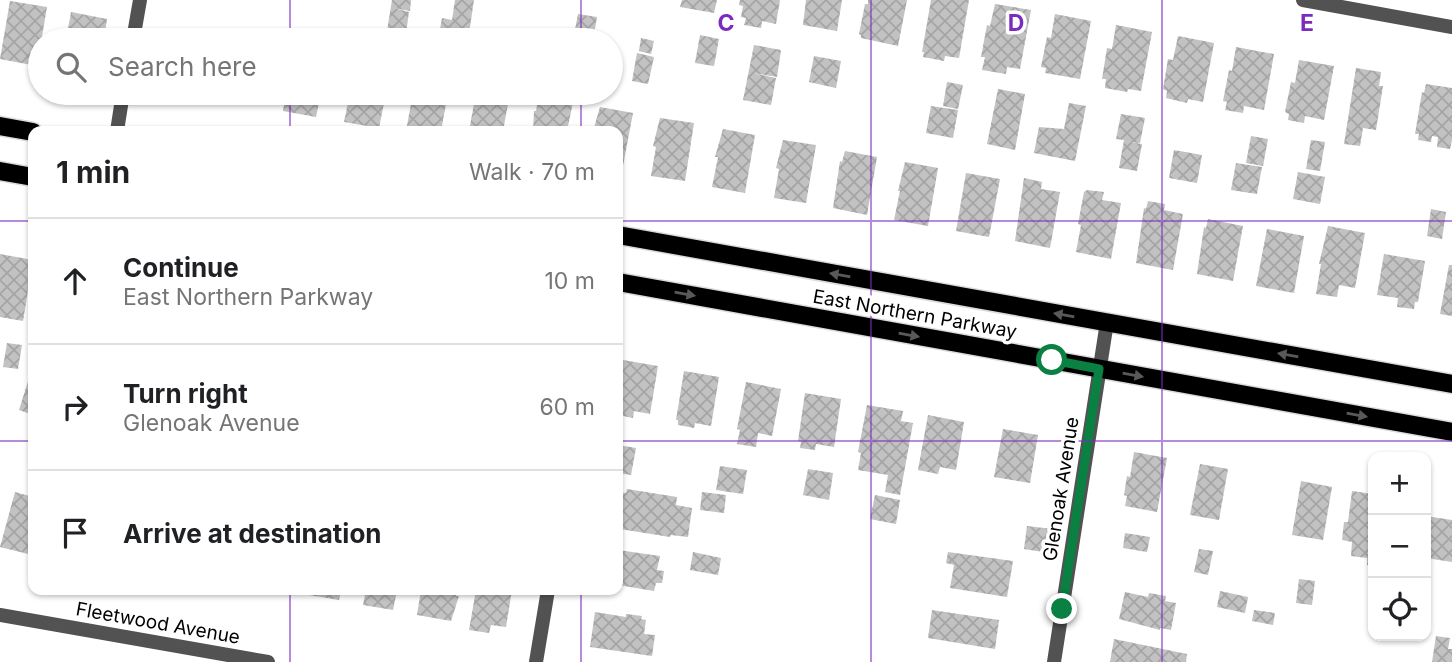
<!DOCTYPE html>
<html lang="en">
<head>
<meta charset="utf-8">
<style>
	body { margin:0; font-family:Inter,sans-serif; background:#f2f2f2; color:#202124 }
	.controls { position:absolute; right:21px; bottom:21px; display:grid; overflow:hidden; border-radius:14px; box-shadow:0 2px 5px #0004 }
	.controls button { width:63px; height:63px; display:grid; place-items:center; padding:0; border:0; border-bottom:2px solid #e0e0e0; background:#fff; color:#202124; font:35px sans-serif }
	.stop { position:absolute; width:21px; height:21px; margin:-16px; border:5px solid #0b8043; border-radius:50%; background:#fff }
	.stop.end { background:#0b8043; border-color:#fff; box-shadow:0 2px 7px #0008 }
	.list { margin:0; padding:0; list-style:none }
	h2 { display:flex; justify-content:space-between; align-items:center; height:91px; margin:0; padding:0 28px; font-size:30px }
	h2 small { font-size:23px; font-weight:400; color:#757577 }
	.list li { display:grid; grid-template-columns:46px 1fr auto; gap:21px; align-items:center; box-sizing:border-box; height:126px; padding:0 28px; border-top:2px solid #e0e0e0 }
	.list b { display:block; font-size:26px; white-space:nowrap }
	.list p { margin:0; font-size:23px; white-space:nowrap; color:#757577 }
	.list em { font-size:23px; font-style:normal; color:#757577 }
	.icon { flex:none; width:38px; height:38px; fill:none; stroke:currentColor; stroke-width:2; stroke-linecap:round; stroke-linejoin:round }
	.map { position:relative; flex:none; width:1452px; height:662px; overflow:hidden }
	.search { position:absolute; background:#fff; box-shadow:0 2px 5px #0004; left:28px; top:28px; width:595px; height:77px; display:flex; align-items:center; gap:18px; box-sizing:border-box; padding:0 24px; border-radius:38px; color:#757577; font-size:26px }
	.panel { position:absolute; background:#fff; box-shadow:0 2px 5px #0004; left:28px; top:126px; width:595px; height:469px; border-radius:14px }
	.map>svg:first-child { display:block }
	.building { fill:url(#building-cross-hatch) }
	.lines { fill:none; stroke-linecap:round; stroke-linejoin:round }
	.primary-casing { stroke:#dbdbdb; stroke-width:21 }
	.minor { stroke:#525252; stroke-width:14 }
	.primary { stroke:#000; stroke-width:18 }
	.oneway { fill:#595959 }
	.route { stroke:#0b8043; stroke-width:9 }
	.grid { fill:none; stroke:#7b2cbf; stroke-width:2; stroke-opacity:0.55 }
	.labels { text-anchor:middle; dominant-baseline:central; stroke-width:7; stroke-linejoin:round; paint-order:stroke }
	.street-label { font-size:19px; fill:#000; stroke:#fff }
	.grid-label { font-size:23px; text-anchor:middle; font-weight:bold; fill:#7b2cbf; stroke:#fff; stroke-width:7; stroke-linejoin:round; paint-order:stroke }
</style>
</head>
<body>
<div class="map">
<svg width="1452" height="662" viewBox="0 0 1452 662">
	<defs>
		<pattern id="building-cross-hatch" width="8" height="8" patternUnits="userSpaceOnUse" patternTransform="scale(1.75)"><rect width="8" height="8" fill="#c2c2c2"/><path d="M0 0l8 8M0 8l8-8" fill="none" stroke="#a5a5a5"/></pattern>
	</defs>
	<rect width="100%" height="100%" fill="#fff"/>
	<g class="building">
		<path d="M392,0H411L410,11L394,8L409,12L405,40L386,37Z"/>
		<path d="M455,0H474L468,40H438L442,18L452,20Z"/>
		<path d="M682,0H717L714,13L680,7Z"/>
		<path d="M740,0H780L776,24L762,21L761,28L744,25L746,18L741,17L743,6L739,5Z"/>
		<path d="M806,0H842L837,31L803,25Z"/>
		<path d="M868,0H907L898,46L861,38V35L859,34L865,4H868Z"/>
		<path d="M931,0H969L959,58L945,56L944,61L923,57L924,52H922Z"/>
		<path d="M10,1L47,7L37,66L0,59Z"/>
		<path d="M995,4L1031,10L1020,69L1007,67L1006,74L982,70L985,57H981L987,25L990,26Z"/>
		<path d="M71,12L107,19L104,40H66Z"/>
		<path d="M578,14L597,17L593,40H573Z"/>
		<path d="M1055,14L1091,21L1080,79L1045,73L1046,68L1041,67L1047,37L1051,38Z"/>
		<path d="M1116,25L1152,32L1141,91L1128,89L1127,92L1105,88L1106,79H1102L1107,48L1112,49Z"/>
		<path d="M172,30L206,36L205,40H170Z"/>
		<path d="M700,35L719,39L714,66L695,63Z"/>
		<path d="M1178,36L1214,43L1203,102L1188,99L1187,103L1166,98L1167,91L1163,89L1168,59L1173,60Z"/>
		<path d="M641,38L654,41L651,54L639,51Z"/>
		<path d="M754,45L781,50L777,77L753,73L776,78L771,105L743,100Z"/>
		<path d="M1236,47L1274,54L1264,110L1244,106L1243,113L1225,110L1227,102L1223,101L1229,70L1232,71Z"/>
		<path d="M637,53L654,57L648,84L632,81Z"/>
		<path d="M814,56L841,61L836,88L809,82Z"/>
		<path d="M1299,60L1334,66L1324,120L1305,116L1304,123L1288,120L1289,114L1285,112L1291,82L1295,83Z"/>
		<path d="M1356,68L1381,72L1379,86H1383L1376,130L1363,128L1360,146L1344,144Z"/>
		<path d="M947,82L963,85L958,109L943,106Z"/>
		<path d="M1426,84L1452,88V140L1450,149L1437,147L1438,137L1432,136L1431,142L1418,140L1419,134H1415L1422,92L1424,93Z"/>
		<path d="M998,89L1025,94L1015,150L987,144Z"/>
		<path d="M223,93H258L256,105L222,99Z"/>
		<path d="M286,93H321L316,117L283,111Z"/>
		<path d="M350,93H386L379,128L344,122Z"/>
		<path d="M413,93H448L441,131H406Z"/>
		<path d="M476,93H510L503,131H469Z"/>
		<path d="M539,96L573,102L567,131H533L534,111H536Z"/>
		<path d="M1069,103L1086,106L1075,161L1034,153L1039,127L1064,129Z"/>
		<path d="M931,106L958,110L953,138L926,133Z"/>
		<path d="M600,107L633,113L622,171L618,170V131H593Z"/>
		<path d="M1121,114L1145,118L1140,143L1130,142L1142,144L1137,171L1119,168L1124,140L1116,139Z"/>
		<path d="M660,118L694,123L685,181L651,176L656,147L653,146Z"/>
		<path d="M723,129L755,135L745,193L712,187L718,157H715Z"/>
		<path d="M1251,136L1268,139L1263,166L1246,163Z"/>
		<path d="M783,140L816,145L806,203L774,198L779,169L776,168Z"/>
		<path d="M1311,140L1325,142L1320,171L1306,169Z"/>
		<path d="M1174,150L1202,155L1197,183L1169,178Z"/>
		<path d="M845,151L877,157L867,215L833,208L840,161L842,162Z"/>
		<path d="M905,162L938,168L928,226L894,220L900,191H898Z"/>
		<path d="M1236,163L1262,167L1257,194L1231,190Z"/>
		<path d="M1298,172L1325,177L1320,204L1293,199Z"/>
		<path d="M966,173L1000,179L989,237L956,231Z"/>
		<path d="M1024,178L1042,182L1041,189L1060,192L1050,248L1015,241Z"/>
		<path d="M1087,190L1104,192L1102,200L1121,203L1111,259L1076,252L1081,225L1078,224L1084,192Z"/>
		<path d="M1148,201L1165,204L1164,210L1183,214L1173,270L1136,263L1144,208L1146,209Z"/>
		<path d="M1431,209L1446,212L1442,239L1427,236Z"/>
		<path d="M1208,219L1243,226L1233,281L1197,274L1204,227L1206,228Z"/>
		<path d="M1328,226L1365,233L1355,288L1339,285L1337,297L1316,294L1321,264H1319Z"/>
		<path d="M1267,229L1304,236L1294,293L1256,286Z"/>
		<path d="M0,254L33,260L23,321L0,317Z"/>
		<path d="M1384,254L1425,261L1418,302H1415L1414,309L1397,307L1398,298L1377,295Z"/>
		<path d="M1449,265H1452V316L1440,314Z"/>
		<path d="M7,343L22,345L18,369L3,367Z"/>
		<path d="M623,360L658,366L650,414L634,411L633,418L618,415V392Z"/>
		<path d="M684,371L719,377L711,426L695,423L694,428L678,425V420H676Z"/>
		<path d="M29,378L33,380V415L19,410Z"/>
		<path d="M746,382L781,389L772,436L758,433L756,447L737,444L740,430L737,429Z"/>
		<path d="M805,393L841,399L834,447L816,444L815,450L800,448L801,442L798,441Z"/>
		<path d="M867,405L903,411L901,421L913,423L900,495L885,492L888,475L858,470L861,453L858,452Z"/>
		<path d="M928,415L964,422L956,470L940,467L938,474L918,470Z"/>
		<path d="M1003,429L1038,435L1030,483L994,477Z"/>
		<path d="M618,445L636,448L631,475L618,473Z"/>
		<path d="M1134,452L1167,458L1157,512L1125,506L1127,496L1124,495L1127,476L1130,477Z"/>
		<path d="M1200,464L1228,469L1219,520L1190,515Z"/>
		<path d="M720,466L747,470L743,494L716,490Z"/>
		<path d="M808,469L833,473L829,500L803,495Z"/>
		<path d="M1301,481L1332,487L1323,540L1292,535Z"/>
		<path d="M627,489L677,497L676,505L692,508L688,537L671,535L670,537L620,529L621,524H618V492L626,493Z"/>
		<path d="M1352,491L1373,494V566L1367,565V558L1351,556L1352,542L1342,540L1344,522H1348Z"/>
		<path d="M15,492L33,497V535L28,554L0,547Z"/>
		<path d="M702,492L726,495L724,513L700,510Z"/>
		<path d="M875,495L900,500L896,524L870,519Z"/>
		<path d="M1426,516L1452,520V562L1426,558Z"/>
		<path d="M1027,526L1053,529L1049,553L1024,549Z"/>
		<path d="M1125,533L1150,537L1147,552L1123,548Z"/>
		<path d="M1199,549L1213,551L1208,575L1194,572Z"/>
		<path d="M618,550L660,556L657,570L664,571L662,583H656L654,591L618,585Z"/>
		<path d="M693,552L721,558L718,575L690,570Z"/>
		<path d="M948,552L1013,561L1007,597L950,588L954,565L946,563Z"/>
		<path d="M1299,579L1315,581L1312,605L1296,603Z"/>
		<path d="M310,590H341L339,600L309,595Z"/>
		<path d="M366,590H397L393,610L363,605Z"/>
		<path d="M421,590H457L456,596H459L451,621L417,615Z"/>
		<path d="M476,590H512L506,627L491,625L489,633L469,630Z"/>
		<path d="M1220,591L1248,597L1245,613L1217,607Z"/>
		<path d="M1125,592L1148,597L1149,593L1166,596L1165,601L1176,603L1171,630L1160,628V630L1119,619Z"/>
		<path d="M932,610L999,620L995,649L928,638Z"/>
		<path d="M1254,610L1275,613L1273,625L1252,621Z"/>
		<path d="M595,612L626,617V614L642,616L641,619L646,620L644,634L655,635L652,656L590,647Z"/>
		<path d="M1436,636L1450,638L1448,649H1452V662H1432Z"/>
		<path d="M1114,639L1187,654L1186,662H1110Z"/>
	</g>
	<g class="lines">
		<g class="primary-casing">
			<g id="primary">
				<path d="M0,126L33,132"/>
				<path d="M0,171L33,177"/>
				<path d="M618,235L1452,384"/>
				<path d="M618,282L1452,432"/>
			</g>
		</g>
		<g class="minor">
			<path d="M1303,0L1452,27"/>
			<path d="M133,40L140,0"/>
			<path d="M117,131L123,93"/>
			<path d="M0,615L268,662"/>
			<path d="M536,662L548,590"/>
			<path d="M1054,662L1107,322"/>
		</g>
		<use href="#primary" class="primary"/>
	</g>
	<defs><path id="oneway-solid" d="M-6-.8H1V-3.2L6.5 0L1 3.2V.8H-6Z" transform="scale(1.75)"/></defs>
	<g class="oneway">
		<use href="#oneway-solid" transform="translate(840 275) rotate(-170)"/>
		<use href="#oneway-solid" transform="translate(685 294) rotate(10)"/>
		<use href="#oneway-solid" transform="translate(1064 315) rotate(-170)"/>
		<use href="#oneway-solid" transform="translate(909 335) rotate(10)"/>
		<use href="#oneway-solid" transform="translate(1288 355) rotate(-170)"/>
		<use href="#oneway-solid" transform="translate(1133 375) rotate(10)"/>
		<use href="#oneway-solid" transform="translate(1357 415) rotate(10)"/>
	</g>
	<g class="lines">
		<path class="route" d="M1052,360L1099,369L1062,609"/>
	</g>
	<path class="grid" d="M290,0V40M581,0V40M871,0V662M1162,0V662M290,93V131M581,93V131M0,221H33M618,221H1452M0,441H33M618,441H1452M290,590V662M581,590V662"/>
	<g class="labels">
		<g class="street-label">
			<text transform="translate(915 314) rotate(10)">East Northern Parkway</text>
			<text transform="translate(1061 489) rotate(-81)">Glenoak Avenue</text>
			<text transform="translate(158 623) rotate(10)">Fleetwood Avenue</text>
		</g>
	</g>
	<g class="grid-label">
		<text x="726" y="31">C</text>
		<text x="1016" y="31">D</text>
		<text x="1307" y="31">E</text>
	</g>
</svg>
<div class="controls">
<button>+</button>
<button>−</button>
<button><svg class="icon" aria-label="locate" viewBox="0 0 24 24"><circle cx="12" cy="12" r="6"/><path d="M12 2v4M12 18v4M2 12h4M18 12h4"/></svg></button>
</div>
<div class="stop" style="left:1052px;top:360px"></div>
<div class="stop end" style="left:1062px;top:609px"></div>
<div class="search"><svg class="icon" aria-label="search" viewBox="0 0 24 24"><circle cx="10" cy="10" r="6"/><path d="M15 15l6 6"/></svg>Search here</div>
<section class="panel">
<h2>1 min<small>Walk · 70 m</small></h2>
<ul class="list">
<li><svg class="icon" aria-label="ahead" viewBox="0 0 24 24"><path d="M12 20V5M6 11l6-6 6 6"/></svg><div><b>Continue</b><p>East Northern Parkway</p></div><em>10 m</em></li>
<li><svg class="icon" aria-label="right" viewBox="0 0 24 24"><path d="M7 20v-9h11M14 6l5 5-5 5"/></svg><div><b>Turn right</b><p>Glenoak Avenue</p></div><em>60 m</em></li>
<li><svg class="icon" aria-label="arrive" viewBox="0 0 24 24"><path d="M6 21V4h12l-3 4 3 4H6"/></svg><div><b>Arrive at destination</b></div></li>
</ul>
</section>
</div>
</body>
</html>
